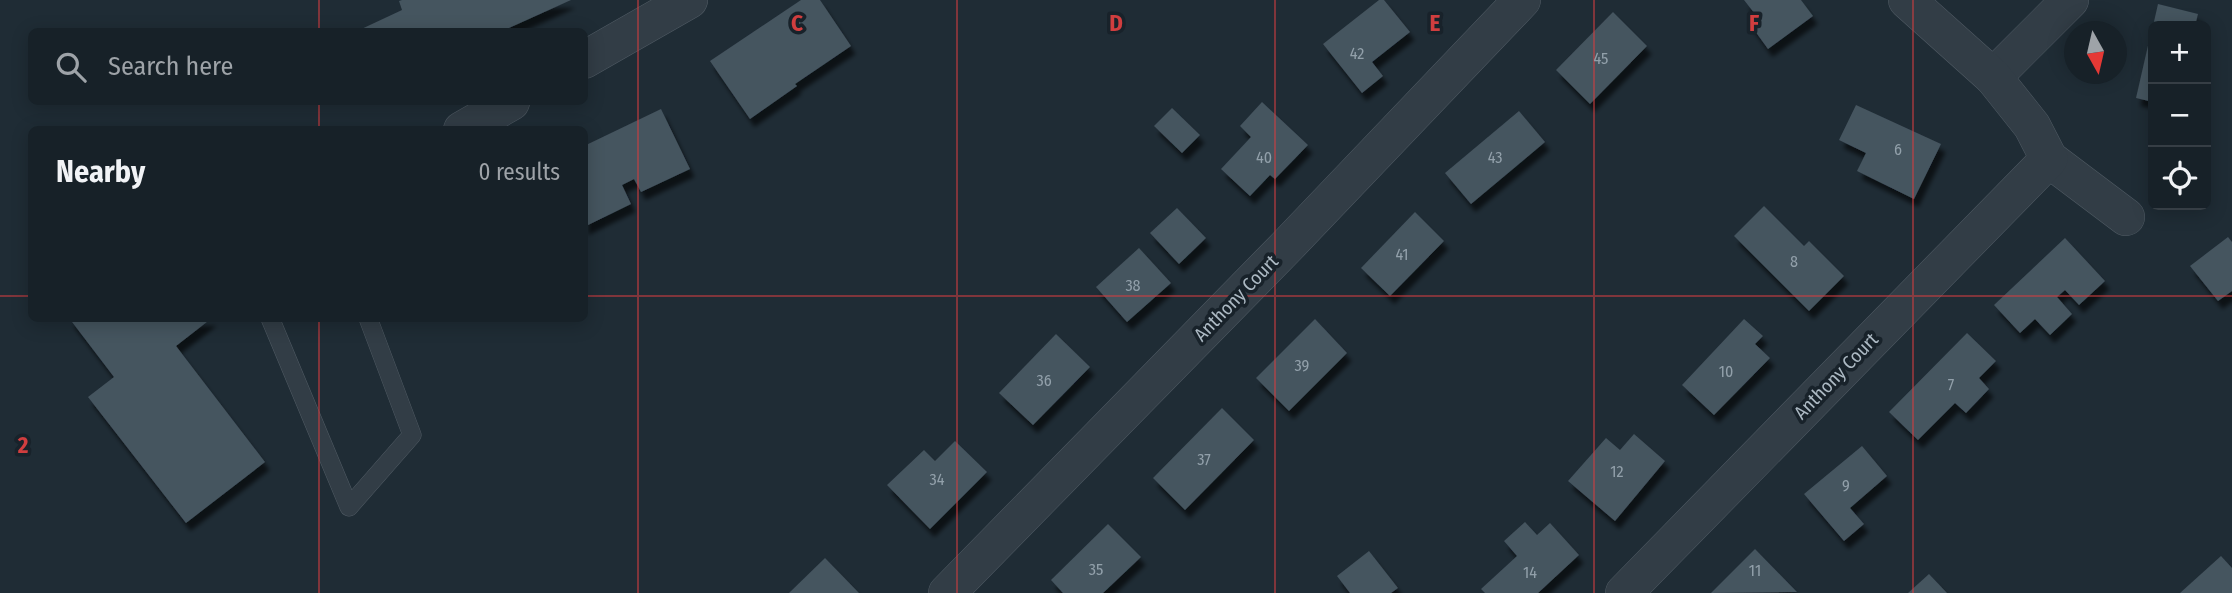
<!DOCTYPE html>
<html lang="en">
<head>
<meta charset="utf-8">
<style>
	body { margin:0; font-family:"Fira Sans Condensed",sans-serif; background:#202930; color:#f1f3f6 }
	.controls { position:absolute; right:21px; top:21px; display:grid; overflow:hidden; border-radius:10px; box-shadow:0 4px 18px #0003 }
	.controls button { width:63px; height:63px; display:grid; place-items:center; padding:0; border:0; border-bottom:2px solid #363e45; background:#172128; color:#f1f3f6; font:35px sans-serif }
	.compass { position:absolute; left:2064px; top:21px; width:63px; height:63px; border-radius:50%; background:#172128; box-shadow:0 4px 18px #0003; rotate:172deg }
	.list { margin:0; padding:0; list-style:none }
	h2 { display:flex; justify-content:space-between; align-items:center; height:91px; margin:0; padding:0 28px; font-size:30px }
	h2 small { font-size:23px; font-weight:400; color:#9ea3a8 }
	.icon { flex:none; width:38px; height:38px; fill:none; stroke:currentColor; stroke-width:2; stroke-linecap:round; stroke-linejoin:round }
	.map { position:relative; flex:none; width:2232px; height:593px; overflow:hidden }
	.search { position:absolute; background:#172128; box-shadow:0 4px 18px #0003; left:28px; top:28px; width:560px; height:77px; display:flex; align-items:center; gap:18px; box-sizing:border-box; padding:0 24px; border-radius:10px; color:#9ea3a8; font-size:26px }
	.panel { position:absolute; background:#172128; box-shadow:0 4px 18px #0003; left:28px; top:126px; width:560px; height:196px; border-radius:10px }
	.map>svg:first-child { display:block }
	.building { fill:#45545f; filter:url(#shadow) }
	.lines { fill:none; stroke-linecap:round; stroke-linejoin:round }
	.service-casing { stroke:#505b64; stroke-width:19 }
	.minor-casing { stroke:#505b64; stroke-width:38 }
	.service { stroke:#323d46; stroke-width:18 }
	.minor { stroke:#323d46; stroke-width:37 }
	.grid { fill:none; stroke:#d03e3f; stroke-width:2; stroke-opacity:0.55 }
	.labels { text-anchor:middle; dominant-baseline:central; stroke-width:7; stroke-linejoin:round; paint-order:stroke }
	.number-label { font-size:16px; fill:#92a0aa }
	.street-label { font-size:19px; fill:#acb9c3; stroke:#18222a }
	.grid-label { font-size:23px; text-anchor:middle; font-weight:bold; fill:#d03e3f; stroke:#18222a; stroke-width:7; stroke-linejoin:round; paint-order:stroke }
</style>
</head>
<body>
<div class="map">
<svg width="2232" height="593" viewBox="0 0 2232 593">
	<defs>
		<filter id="shadow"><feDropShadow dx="4.5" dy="8" stdDeviation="2" flood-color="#0009"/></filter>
	</defs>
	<rect width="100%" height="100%" fill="#1f2c35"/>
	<g class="building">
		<path d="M402,0H571L500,32H355L402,10L399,1Z"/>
		<path d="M801,0H820L851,46L795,84L797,86L750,119L710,61Z"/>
		<path d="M1379,0H1384L1410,32L1372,62L1383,76L1362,93L1323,44Z"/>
		<path d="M1744,0H1801L1813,16L1768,49L1747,20L1755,14Z"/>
		<path d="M2158,4L2198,14L2195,26H2153Z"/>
		<path d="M1613,12L1647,46L1590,104L1556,70Z"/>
		<path d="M2152,28H2153V102L2136,98Z"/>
		<path d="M1262,102L1308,145L1275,179L1270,175L1250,196L1221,169L1251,137L1240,126Z"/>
		<path d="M1856,105L1941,144L1914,199L1857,171L1866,153L1839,140Z"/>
		<path d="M1172,108L1200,135L1182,153L1154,126Z"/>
		<path d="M661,109L690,169L641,192L634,179L622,185L631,204L584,227V146Z"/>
		<path d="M1519,111L1545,142L1471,204L1445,173Z"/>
		<path d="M1764,206L1804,246L1809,241L1844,276L1809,311L1734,236Z"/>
		<path d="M1177,208L1206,238L1179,264L1150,233Z"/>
		<path d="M1415,212L1444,241L1390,296L1361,268Z"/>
		<path d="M2228,237L2232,242V291L2218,301L2190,266Z"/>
		<path d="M2065,238L2105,281L2079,305L2065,290L2057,297L2072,314L2050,335L2035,319L2020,333L1994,305Z"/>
		<path d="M1139,248L1171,283L1127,322L1096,287Z"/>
		<path d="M69,318H212L176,346L265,462L186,523L88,397L114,377Z"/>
		<path d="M1315,319L1347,353L1289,411L1256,378Z"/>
		<path d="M1744,319L1763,336L1755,344L1770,358L1714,415L1682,385Z"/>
		<path d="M1967,333L1996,361L1979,378L1989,389L1966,413L1955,403L1918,440L1889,412Z"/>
		<path d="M1056,334L1090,367L1033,425L999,393Z"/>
		<path d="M1222,408L1254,440L1185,510L1153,478Z"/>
		<path d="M1634,434L1665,461L1615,521L1568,481L1606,438L1620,450Z"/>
		<path d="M955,441L987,472L930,529L887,485L924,450L935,461Z"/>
		<path d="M1862,446L1887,476L1850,508L1864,524L1844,541L1804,494Z"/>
		<path d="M1525,522L1537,535L1550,523L1579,555L1538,593H1485L1481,589L1517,556L1504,541Z"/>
		<path d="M1108,524L1141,557L1103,593H1063L1051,580Z"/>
		<path d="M1755,549L1797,592L1711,593Z"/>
		<path d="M1369,551L1398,588L1391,593H1350L1337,576Z"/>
		<path d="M2221,556L2232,568V593H2180Z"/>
		<path d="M825,558L859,593H789Z"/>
		<path d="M1929,574L1947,593H1908Z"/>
	</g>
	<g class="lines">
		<g class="service-casing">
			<path id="service" d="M270,318L349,507L412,435L368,318"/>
		</g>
		<g class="minor-casing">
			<g id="minor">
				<path d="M584,60L689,0"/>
				<path d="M1993,77L2070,0"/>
				<path d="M462,130L511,102"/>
				<path d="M2049,159L2126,217"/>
				<path d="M947,593L1287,246L1522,0"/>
				<path d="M1624,593L2049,159L2032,126L1993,77L1907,0"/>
			</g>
		</g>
		<use href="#service" class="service"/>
		<use href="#minor" class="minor"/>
	</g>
	<path class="grid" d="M319,0V32M638,0V593M957,0V593M1275,0V593M1594,0V593M1913,0V593M319,102V130M0,296H32M584,296H2232M319,318V593"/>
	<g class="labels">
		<g class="number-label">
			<text x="1357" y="53">42</text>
			<text x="1601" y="58">45</text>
			<text x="1898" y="149">6</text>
			<text x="1264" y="157">40</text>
			<text x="1495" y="157">43</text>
			<text x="1402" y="254">41</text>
			<text x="1794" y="261">8</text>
			<text x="1133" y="285">38</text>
			<text x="1302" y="365">39</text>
			<text x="1726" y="371">10</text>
			<text x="1044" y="380">36</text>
			<text x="1951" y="384">7</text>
			<text x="1204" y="459">37</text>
			<text x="1617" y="471">12</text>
			<text x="937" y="479">34</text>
			<text x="1846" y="485">9</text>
			<text x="1096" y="569">35</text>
			<text x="1755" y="570">11</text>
			<text x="1530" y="572">14</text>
		</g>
		<g class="street-label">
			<text transform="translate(1236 298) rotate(-46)">Anthony Court</text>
			<text transform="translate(1836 376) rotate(-46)">Anthony Court</text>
		</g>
	</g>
	<g class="grid-label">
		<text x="797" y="31">C</text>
		<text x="1116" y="31">D</text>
		<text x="1435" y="31">E</text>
		<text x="1754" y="31">F</text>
		<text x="23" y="453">2</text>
	</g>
</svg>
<div class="controls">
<button>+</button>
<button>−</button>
<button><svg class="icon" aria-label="locate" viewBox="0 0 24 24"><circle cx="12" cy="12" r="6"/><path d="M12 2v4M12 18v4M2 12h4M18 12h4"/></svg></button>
</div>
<svg class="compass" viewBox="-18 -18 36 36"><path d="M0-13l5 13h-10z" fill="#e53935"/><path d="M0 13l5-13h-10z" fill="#9ea3a8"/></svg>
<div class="search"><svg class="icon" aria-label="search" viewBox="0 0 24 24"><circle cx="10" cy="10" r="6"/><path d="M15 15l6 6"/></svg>Search here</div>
<section class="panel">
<h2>Nearby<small>0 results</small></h2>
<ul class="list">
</ul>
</section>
</div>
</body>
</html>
